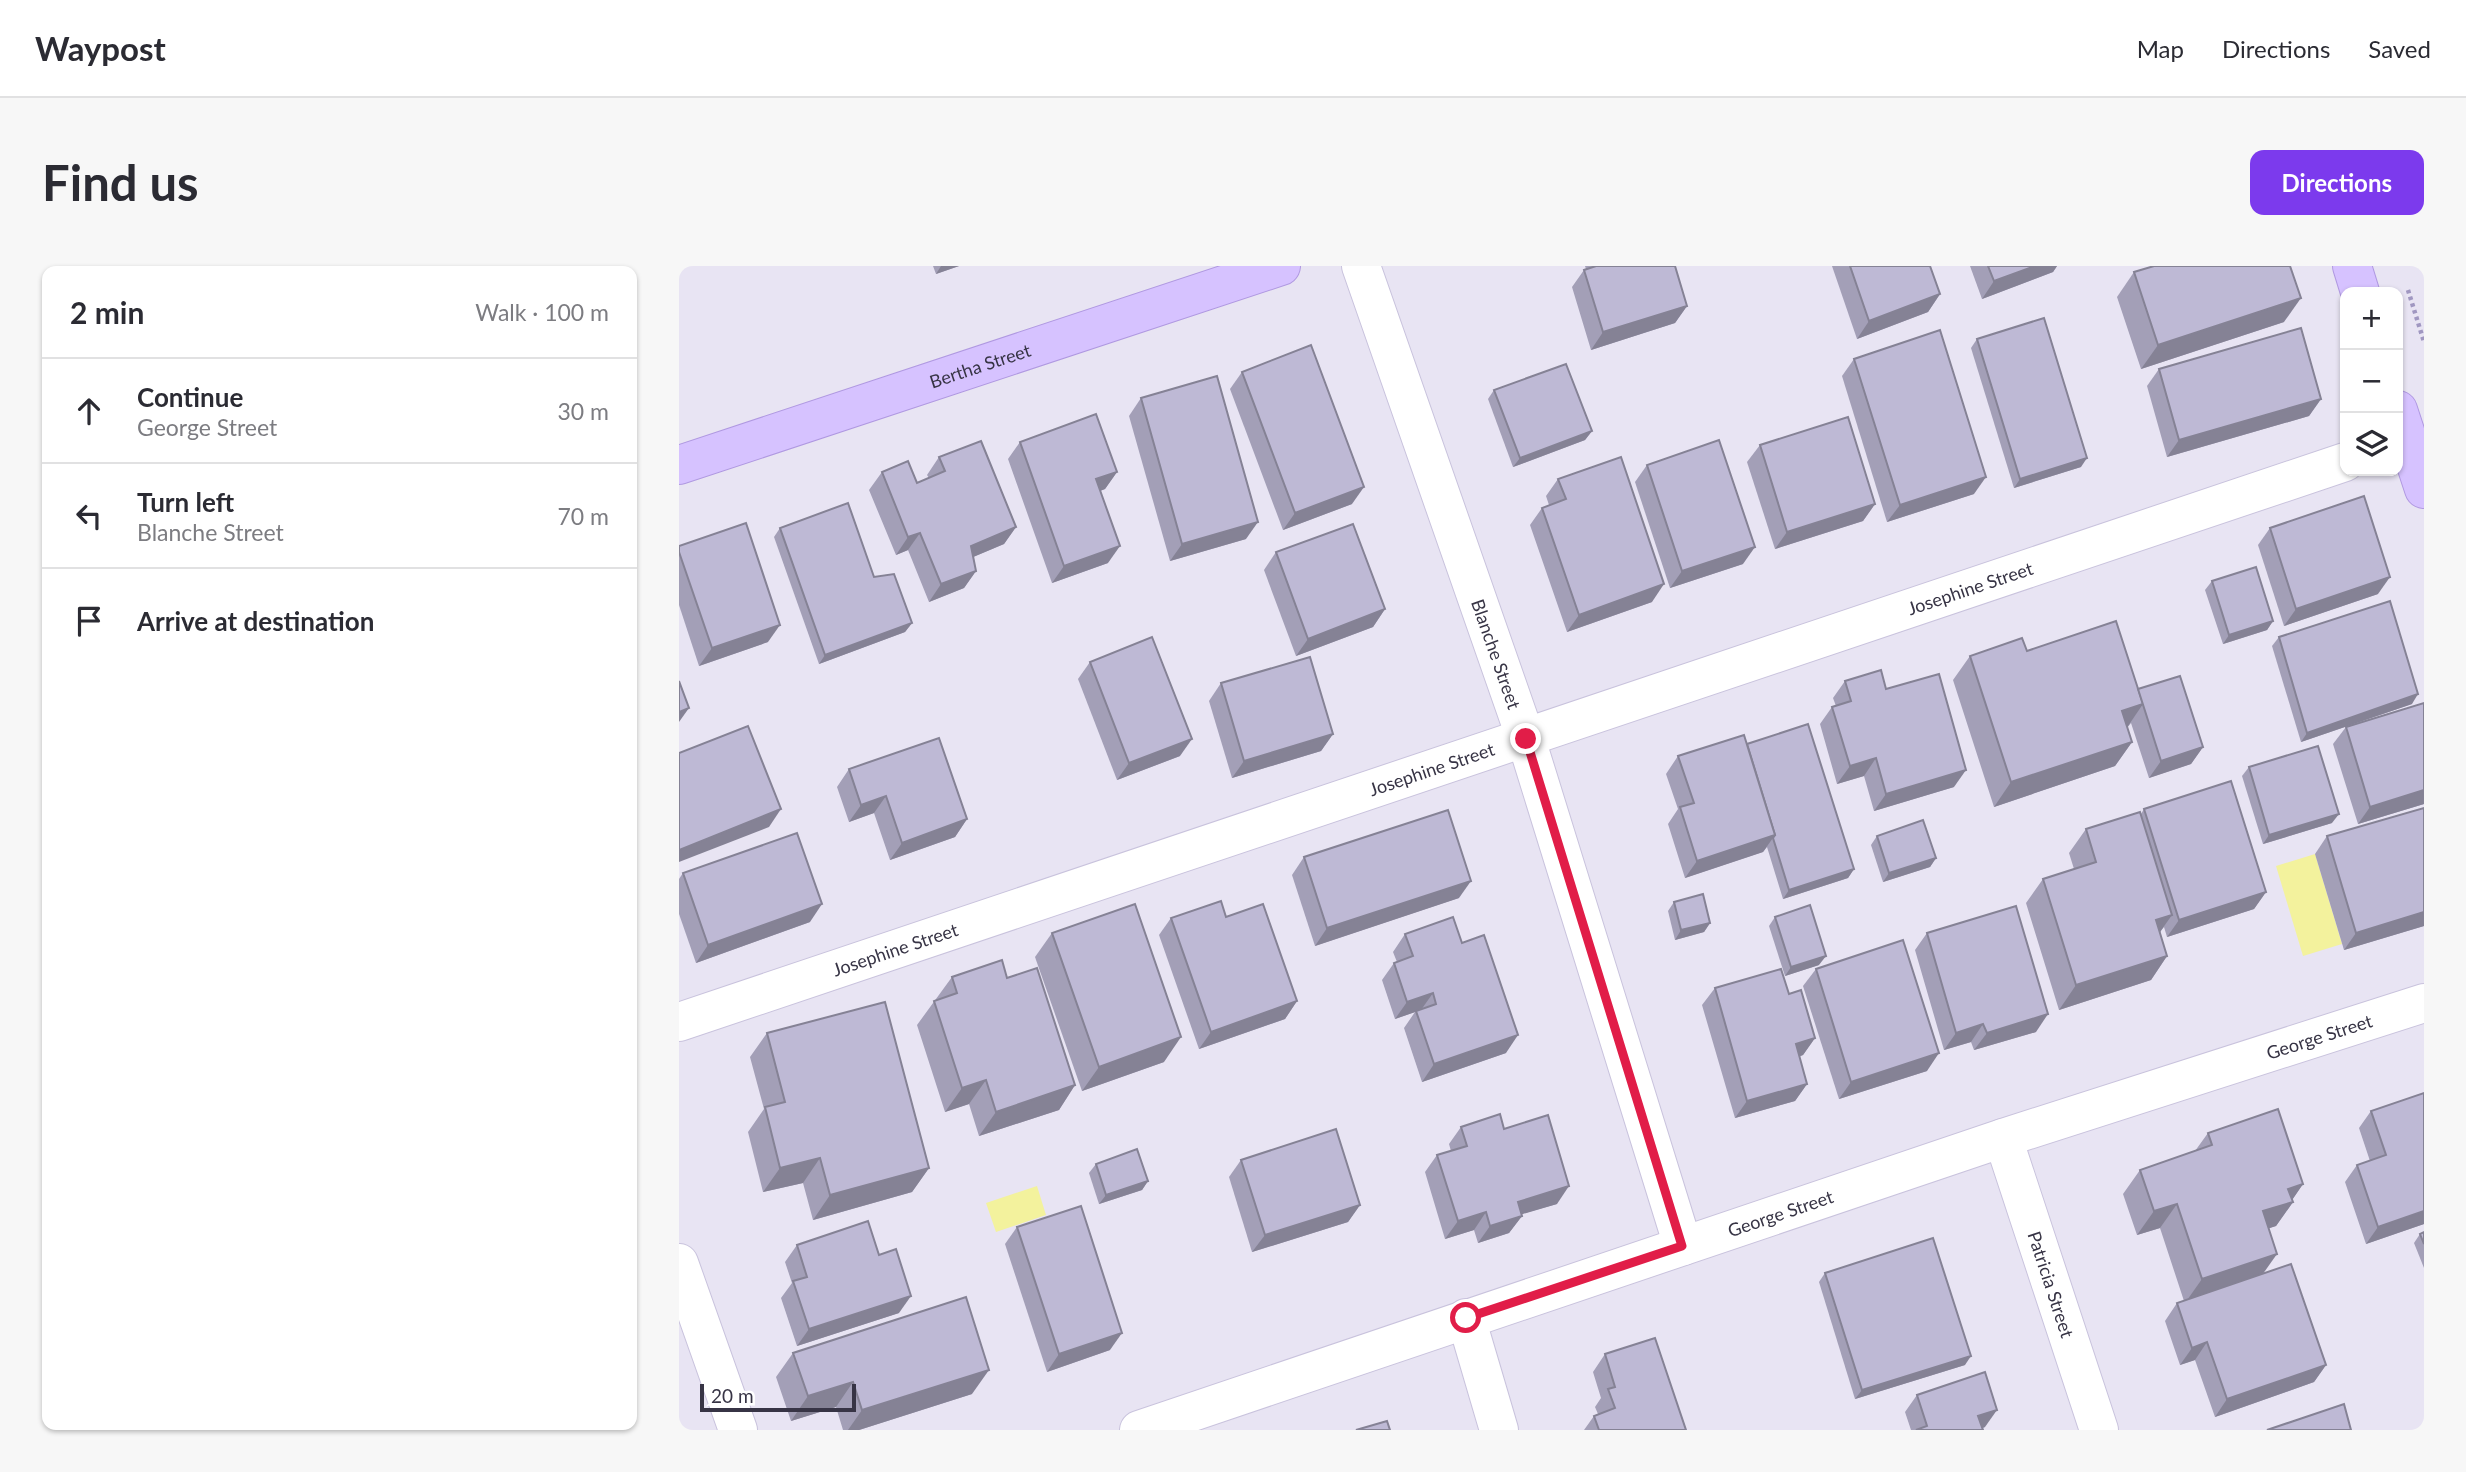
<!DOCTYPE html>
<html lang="en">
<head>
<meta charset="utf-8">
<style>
	body { margin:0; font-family:Lato,sans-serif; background:#f7f7f7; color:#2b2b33 }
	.controls { position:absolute; right:21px; top:21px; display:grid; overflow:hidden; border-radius:14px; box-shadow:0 2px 5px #0004 }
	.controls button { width:63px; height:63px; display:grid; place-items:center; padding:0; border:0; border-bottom:2px solid #e1e1e2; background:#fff; color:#2b2b33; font:35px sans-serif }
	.scale { position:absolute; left:21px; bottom:18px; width:156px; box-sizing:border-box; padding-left:7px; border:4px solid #373445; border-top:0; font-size:19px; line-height:24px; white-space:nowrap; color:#373445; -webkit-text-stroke:5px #fff; paint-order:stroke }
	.stop { position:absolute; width:21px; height:21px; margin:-16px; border:5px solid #e11d48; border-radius:50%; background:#fff }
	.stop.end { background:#e11d48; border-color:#fff; box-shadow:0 2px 7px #0008 }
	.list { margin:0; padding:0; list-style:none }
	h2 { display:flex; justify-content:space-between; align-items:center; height:91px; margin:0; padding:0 28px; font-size:30px }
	h2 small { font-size:23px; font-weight:400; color:#7c7c81 }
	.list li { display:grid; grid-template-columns:46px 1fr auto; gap:21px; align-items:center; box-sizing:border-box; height:105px; padding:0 28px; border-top:2px solid #e1e1e2 }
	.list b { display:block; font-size:26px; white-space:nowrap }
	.list p { margin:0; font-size:23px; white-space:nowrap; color:#7c7c81 }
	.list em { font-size:23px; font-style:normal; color:#7c7c81 }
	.icon { flex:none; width:38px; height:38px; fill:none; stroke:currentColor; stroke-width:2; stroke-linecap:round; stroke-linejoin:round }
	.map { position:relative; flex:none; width:1745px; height:1164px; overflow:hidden; border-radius:14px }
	header { display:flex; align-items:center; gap:42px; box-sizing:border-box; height:98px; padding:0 35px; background:#fff; border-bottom:2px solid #e1e1e2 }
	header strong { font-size:33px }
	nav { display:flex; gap:38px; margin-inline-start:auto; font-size:24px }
	.intro { display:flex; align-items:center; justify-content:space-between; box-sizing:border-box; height:168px; padding:0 42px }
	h1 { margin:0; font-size:49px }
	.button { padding:18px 32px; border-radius:14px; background:#7c3aed; color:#fff; font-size:24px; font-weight:700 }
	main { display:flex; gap:42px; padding:0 42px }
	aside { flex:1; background:#fff; border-radius:14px; box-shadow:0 2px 5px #0004 }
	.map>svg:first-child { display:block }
	.water { fill:#f3f29d }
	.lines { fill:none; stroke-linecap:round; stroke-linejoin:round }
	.street-casing { stroke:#c9c3dd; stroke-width:40 }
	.secondary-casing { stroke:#b099e1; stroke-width:40 }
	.path { stroke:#a097c1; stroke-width:4.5; stroke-dasharray:3.5 3.5; stroke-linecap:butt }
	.street { stroke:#fff; stroke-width:38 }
	.secondary { stroke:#d6c2ff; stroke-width:38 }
	.wall { fill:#a39fb7 }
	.shaded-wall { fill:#858295 }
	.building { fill:#beb9d5; stroke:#858295; stroke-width:2 }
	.route { stroke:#e11d48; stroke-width:9 }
	.labels { text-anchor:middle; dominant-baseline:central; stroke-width:6; stroke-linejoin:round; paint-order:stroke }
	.street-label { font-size:18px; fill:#373445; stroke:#fff }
</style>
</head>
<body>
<header>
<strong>Waypost</strong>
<nav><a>Map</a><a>Directions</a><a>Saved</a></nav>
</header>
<div class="intro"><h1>Find us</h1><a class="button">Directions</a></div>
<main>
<aside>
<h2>2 min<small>Walk · 100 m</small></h2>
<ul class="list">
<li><svg class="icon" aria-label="ahead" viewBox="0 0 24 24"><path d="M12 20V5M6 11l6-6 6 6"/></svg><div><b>Continue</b><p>George Street</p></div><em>30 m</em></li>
<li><svg class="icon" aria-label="left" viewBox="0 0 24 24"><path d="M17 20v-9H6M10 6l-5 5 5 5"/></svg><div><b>Turn left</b><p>Blanche Street</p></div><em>70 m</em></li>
<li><svg class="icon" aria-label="arrive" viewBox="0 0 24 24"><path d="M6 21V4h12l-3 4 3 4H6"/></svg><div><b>Arrive at destination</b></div></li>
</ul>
</aside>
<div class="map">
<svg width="1745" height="1164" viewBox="0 0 1745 1164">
	<rect width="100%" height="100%" fill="#e8e4f3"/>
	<g class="water">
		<path d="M1636,588L1663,678L1624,690L1597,600Z"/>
		<path d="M358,920L367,949L317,966L307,937Z"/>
	</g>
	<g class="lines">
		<g class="street-casing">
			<g id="street">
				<path id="s1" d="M682,0L847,473L1004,980"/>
				<path id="s2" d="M0,756L1666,196"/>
				<path id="s3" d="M1324,872L1420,1164"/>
				<path d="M0,997L59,1164"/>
				<path d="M787,1052L820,1164"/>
				<path id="s4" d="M460,1164L1324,872L1745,737"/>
			</g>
		</g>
		<g class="secondary-casing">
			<g id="secondary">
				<path d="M1673,0L1681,26"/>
				<path d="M1719,144L1745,223"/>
				<path id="s5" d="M0,199L602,0"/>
			</g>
		</g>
		<path class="path" d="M1729,24L1745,76"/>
		<use href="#street" class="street"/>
		<use href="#secondary" class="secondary"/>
	</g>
	<g class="wall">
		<path d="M254,0H280L257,8Z"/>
		<path d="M906,0H996L1008,40L996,57L912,84L893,21L905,4L907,3Z"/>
		<path d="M1153,0H1251L1261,28L1249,46L1178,73Z"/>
		<path d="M1291,0H1378L1374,6L1303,33Z"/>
		<path d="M1455,6L1605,56L1462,103L1438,31Z"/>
		<path d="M1298,73L1402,201L1335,222L1292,82Z"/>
		<path d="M1175,93L1295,228L1208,256L1163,110Z"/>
		<path d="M1480,103L1642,133L1630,150L1488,191L1468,120Z"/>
		<path d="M563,106L673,238L604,264L551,123Z"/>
		<path d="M815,124L913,165L906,174L834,201L809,133Z"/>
		<path d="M462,132L567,273L491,295L450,150Z"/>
		<path d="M341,176L438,206L426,223L421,225L429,297L373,317L329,193Z"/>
		<path d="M1081,179L1196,238L1184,255L1096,283L1068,196Z"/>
		<path d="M260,191L337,261L325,278L294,291L297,305L285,322L250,336L229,284L217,289L190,224L203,206L238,217L250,212L248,209Z"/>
		<path d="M968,199L1064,298L991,322L956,216Z"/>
		<path d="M879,213L973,336L888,366L851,259L863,242L870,239L867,230Z"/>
		<path d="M101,262L195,311L233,357L226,366L140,398L95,271Z"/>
		<path d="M1591,262L1699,328L1605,360L1579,279Z"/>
		<path d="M0,280L89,376L20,400L0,339Z"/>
		<path d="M597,286L706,343L694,361L617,390L585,304Z"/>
		<path d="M1533,315L1594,355L1588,364L1544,378L1526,324Z"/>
		<path d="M1600,371L1733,438L1622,476L1593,380Z"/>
		<path d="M1348,385L1459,423L1524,481L1512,498L1470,512L1452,457L1448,462L1453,476L1436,500L1315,541L1274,414L1291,390Z"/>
		<path d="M411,396L501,490L438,514L399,413Z"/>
		<path d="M1166,415L1207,423L1275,521L1195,545L1185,510L1158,518L1141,458L1153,441L1157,440L1154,432Z"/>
		<path d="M542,417L654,468L642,485L553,512L530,435Z"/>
		<path d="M1745,437V538L1679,558L1654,478L1667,461Z"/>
		<path d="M999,490L1175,603L1169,612L1104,633L1088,581L1084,586L1006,612L989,558L999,543L987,508Z"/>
		<path d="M1570,501L1653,557L1584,578L1563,510Z"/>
		<path d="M170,503L288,553L276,571L211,594L195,547L170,556L158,521Z"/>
		<path d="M1745,542V660L1665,684L1636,588L1648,570Z"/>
		<path d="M1465,543L1587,626L1575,643L1488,671L1485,661L1481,666L1488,690L1472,714L1380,744L1347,637L1364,613L1395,603L1390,587L1407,563L1462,548Z"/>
		<path d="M1198,570L1257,592L1251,601L1204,616L1192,579Z"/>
		<path d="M625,591L780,632L636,680L613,609Z"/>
		<path d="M4,607L131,656L17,697L0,648V613Z"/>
		<path d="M995,636L1031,657L1025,666L996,674L989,645Z"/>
		<path d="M547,651L618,735L606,753L520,783L480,669L492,652Z"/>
		<path d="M1096,651L1140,699L1106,710L1090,660Z"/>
		<path d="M373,667L485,796L403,825L356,691Z"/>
		<path d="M1248,667L1357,766L1295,784L1292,776L1265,784L1236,684Z"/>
		<path d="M726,668L783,677L827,787L743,816L725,762L736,746L716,753L703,714L715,697L718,696L714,686Z"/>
		<path d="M1137,703L1248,805L1160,833L1124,720Z"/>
		<path d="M273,711L328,712L396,819L380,844L300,870L290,838L266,846L238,759Z"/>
		<path d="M1036,722L1110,728L1136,772L1124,789L1120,791L1128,818L1116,835L1056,852L1023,739Z"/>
		<path d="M88,767L250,902L233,926L134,954L124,917L84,926L69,866L85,843L71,791Z"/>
		<path d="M1692,845L1745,958L1687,978L1666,916L1678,899L1691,895L1680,862Z"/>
		<path d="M782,861L825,863L878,938L842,948L843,950L830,967L799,977L795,964L766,973L746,906L758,889L772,885L770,878Z"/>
		<path d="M1529,867L1624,918L1613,934L1614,936L1597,960L1590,962L1584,1007L1647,1099L1635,1116L1536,1151L1516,1094L1501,1099L1486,1055L1498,1037L1505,1035L1481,962L1458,969L1444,928L1461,904L1516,885Z"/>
		<path d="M562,894L681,939L669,956L573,986L550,911Z"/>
		<path d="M417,898L469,915L463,924L420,938L410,907Z"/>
		<path d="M338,961L431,1084L368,1106L326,978Z"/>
		<path d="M1745,966V1002L1735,977L1741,968Z"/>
		<path d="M118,979L200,989L220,1047L118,1080L102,1032L113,1017L106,996Z"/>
		<path d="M1146,1007L1286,1099L1176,1133L1140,1016Z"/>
		<path d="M114,1087L293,1128L180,1164H164L157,1141L112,1155L97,1111Z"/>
		<path d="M926,1088L1007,1164H905L915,1150L919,1148L916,1141L922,1132L914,1106Z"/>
		<path d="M1238,1129L1306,1161L1304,1162V1164H1232L1226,1146Z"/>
	</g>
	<g class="shaded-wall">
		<path d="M262,0H280L257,8Z"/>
		<path d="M1356,0H1378L1374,6L1303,33L1315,15Z"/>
		<path d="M1261,28L1249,46L1178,73L1190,55Z"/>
		<path d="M1622,32L1605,56L1462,103L1479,79Z"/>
		<path d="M1008,40L996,57L912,84L924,66Z"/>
		<path d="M1642,133L1630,150L1488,191L1500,174Z"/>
		<path d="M913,165L906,174L834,201L841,192Z"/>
		<path d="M1408,192L1402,201L1335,222L1341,213Z"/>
		<path d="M438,206L426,223L405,231L417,213Z"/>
		<path d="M1307,211L1295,228L1208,256L1221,239Z"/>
		<path d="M685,221L673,238L604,264L616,247Z"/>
		<path d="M1196,238L1184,255L1096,283L1108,266Z"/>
		<path d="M579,256L567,273L491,295L503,278Z"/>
		<path d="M337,261L325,278L280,297L292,280Z"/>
		<path d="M241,267L229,284L217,289L229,271Z"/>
		<path d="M441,280L429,297L373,317L385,300Z"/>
		<path d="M1076,281L1064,298L991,322L1003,305Z"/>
		<path d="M297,305L285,322L250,336L262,318Z"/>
		<path d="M1711,311L1699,328L1605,360L1617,343Z"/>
		<path d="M985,318L973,336L888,366L900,349Z"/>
		<path d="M706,343L694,361L617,390L629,373Z"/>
		<path d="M1594,355L1588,364L1544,378L1550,369Z"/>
		<path d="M233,357L226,366L140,398L146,389Z"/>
		<path d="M101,359L89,376L20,400L33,382Z"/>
		<path d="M1739,428L1733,438L1622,476L1628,467Z"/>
		<path d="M1464,438L1447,463L1443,445Z"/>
		<path d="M10,442L0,456V446Z"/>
		<path d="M654,468L642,485L553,512L565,495Z"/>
		<path d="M513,473L501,490L438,514L450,497Z"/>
		<path d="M1453,476L1436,500L1315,541L1332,516Z"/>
		<path d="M1524,481L1512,498L1470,512L1482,495Z"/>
		<path d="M1197,492L1185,510L1158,518L1171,500Z"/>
		<path d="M1287,504L1275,521L1195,545L1207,528Z"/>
		<path d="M1745,524V538L1679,558L1691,541Z"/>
		<path d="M207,530L195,547L170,556L182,539Z"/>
		<path d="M102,543L90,561L0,596V584Z"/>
		<path d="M1660,548L1653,557L1584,578L1590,569Z"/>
		<path d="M288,553L276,571L211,594L223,577Z"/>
		<path d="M1096,569L1084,586L1006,612L1018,595Z"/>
		<path d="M1257,592L1251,601L1204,616L1210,607Z"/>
		<path d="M1175,603L1169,612L1104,633L1110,624Z"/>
		<path d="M792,615L780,632L636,680L648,662Z"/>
		<path d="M1587,626L1575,643L1488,671L1500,654Z"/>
		<path d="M143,638L131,656L17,697L29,679Z"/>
		<path d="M1745,646V660L1665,684L1677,667Z"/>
		<path d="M1493,649L1476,673L1477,654Z"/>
		<path d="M1031,657L1025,666L996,674L1002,664Z"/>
		<path d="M1147,690L1140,699L1106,710L1112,701Z"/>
		<path d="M1488,690L1472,714L1380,744L1397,719Z"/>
		<path d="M754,727L742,744L716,753L728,736Z"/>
		<path d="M618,735L606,753L520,783L532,766Z"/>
		<path d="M1369,748L1357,766L1295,784L1308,767Z"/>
		<path d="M1304,758L1292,776L1265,784L1277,767Z"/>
		<path d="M839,769L827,787L743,816L755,798Z"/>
		<path d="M502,771L485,796L403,825L420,801Z"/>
		<path d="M1136,772L1124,789L1105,795L1117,778Z"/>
		<path d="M1260,787L1248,805L1160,833L1172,816Z"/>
		<path d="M307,814L290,838L266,846L283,822Z"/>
		<path d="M1128,818L1116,835L1056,852L1068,835Z"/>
		<path d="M396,819L380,844L300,870L317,846Z"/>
		<path d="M141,892L124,917L84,926L101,902Z"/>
		<path d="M250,902L233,926L134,954L151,929Z"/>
		<path d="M469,915L463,924L420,938L427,929Z"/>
		<path d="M1624,918L1611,937L1614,936L1597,960L1567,970L1584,945L1609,923Z"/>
		<path d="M890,920L878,938L827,953L839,936Z"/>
		<path d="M1498,938L1481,962L1458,969L1475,945Z"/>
		<path d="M681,939L669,956L573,986L586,969Z"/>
		<path d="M1745,945V958L1687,978L1699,961Z"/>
		<path d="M807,946L795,964L766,973L779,955Z"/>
		<path d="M843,950L830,967L799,977L811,960Z"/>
		<path d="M1598,988L1581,1012L1506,1037L1523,1013Z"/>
		<path d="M232,1030L220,1047L118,1080L130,1063Z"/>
		<path d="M443,1067L431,1084L368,1106L380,1088Z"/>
		<path d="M1528,1076L1516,1094L1501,1099L1513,1082Z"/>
		<path d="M1292,1090L1286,1099L1176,1133L1183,1124Z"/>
		<path d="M1647,1099L1635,1116L1536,1151L1548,1133Z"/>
		<path d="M310,1104L293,1128L180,1164H169L183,1144Z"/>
		<path d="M174,1116L157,1141L112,1155L129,1130Z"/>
		<path d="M1318,1144L1306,1161L1296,1164L1299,1150Z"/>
	</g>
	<g class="building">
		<path d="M917,0H996L1008,40L924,66L905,4Z"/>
		<path d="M1171,0H1251L1261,28L1190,55Z"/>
		<path d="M1309,0H1356L1315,15Z"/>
		<path d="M1475,0H1611L1622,32L1479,79L1455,6Z"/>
		<path d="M1365,52L1408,192L1341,213L1298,73Z"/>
		<path d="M1622,62L1642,133L1500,174L1480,103Z"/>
		<path d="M1261,64L1307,211L1221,239L1175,93Z"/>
		<path d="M632,79L685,221L616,247L563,106Z"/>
		<path d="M887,98L913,165L841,192L815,124Z"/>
		<path d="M538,110L579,256L503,278L462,132Z"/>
		<path d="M417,148L438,206L417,213L441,280L385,300L341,176Z"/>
		<path d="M1169,151L1196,238L1108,266L1081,179Z"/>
		<path d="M1040,174L1076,281L1003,305L968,199Z"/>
		<path d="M302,175L337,261L292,280L297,305L262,318L241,267L229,271L203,206L229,195L238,217L266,205L260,191Z"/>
		<path d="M942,191L985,318L900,349L863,242L887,233L879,213Z"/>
		<path d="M1685,230L1711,311L1617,343L1591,262Z"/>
		<path d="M169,237L195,311L215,308L233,357L146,389L101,262Z"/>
		<path d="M67,257L101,359L33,382L0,286V280Z"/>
		<path d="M674,258L706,343L629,373L597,286Z"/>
		<path d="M1577,301L1594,355L1550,369L1533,315Z"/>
		<path d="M1711,335L1739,428L1628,467L1600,371Z"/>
		<path d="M1437,355L1464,438L1443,445L1453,476L1332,516L1291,390L1343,372L1348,385Z"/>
		<path d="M473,371L513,473L450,497L411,396Z"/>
		<path d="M631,391L654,468L565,495L542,417Z"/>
		<path d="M1202,404L1207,423L1260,408L1287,504L1207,528L1197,492L1171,500L1153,441L1172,435L1166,415Z"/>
		<path d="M1501,410L1524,481L1482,495L1459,423Z"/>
		<path d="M0,415L10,442L0,446Z"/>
		<path d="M1745,437V524L1691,541L1667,461Z"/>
		<path d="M1129,458L1175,603L1110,624L1094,572L1096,569L1068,478Z"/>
		<path d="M69,460L102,543L0,584V487Z"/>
		<path d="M1065,469L1096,569L1018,595L1001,541L1015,537L999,490Z"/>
		<path d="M260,472L288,553L223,577L207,530L182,539L170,503Z"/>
		<path d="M1639,480L1660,548L1590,569L1570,501Z"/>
		<path d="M1552,515L1587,626L1500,654L1465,543Z"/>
		<path d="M1745,542V646L1677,667L1648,570Z"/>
		<path d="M769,544L792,615L648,662L625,591Z"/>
		<path d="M1461,546L1493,649L1477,654L1488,690L1397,719L1364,613L1417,596L1407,563Z"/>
		<path d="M1244,554L1257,592L1210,607L1198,570Z"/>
		<path d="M118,567L143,638L29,679L4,607Z"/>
		<path d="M1024,628L1031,657L1002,664L995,636Z"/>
		<path d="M542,635L547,651L584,638L618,735L532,766L492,652Z"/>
		<path d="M456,638L502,771L420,801L373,667Z"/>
		<path d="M1131,639L1147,690L1112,701L1096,651Z"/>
		<path d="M1337,640L1369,748L1308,767L1304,758L1277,767L1248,667Z"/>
		<path d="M774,651L783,677L805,669L839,769L755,798L737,745L757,738L754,727L728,736L715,697L734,690L726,668Z"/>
		<path d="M1224,674L1260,787L1172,816L1137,703Z"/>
		<path d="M323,694L328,712L358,702L396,819L317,846L307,814L283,822L255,735L278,727L273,711Z"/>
		<path d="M1102,703L1110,728L1122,724L1136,772L1117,778L1128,818L1068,835L1036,722Z"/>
		<path d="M206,736L250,902L151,929L141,892L101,902L86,841L106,836L88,767Z"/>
		<path d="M1745,827V945L1699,961L1678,899L1707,889L1692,845Z"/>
		<path d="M1599,843L1624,918L1609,923L1614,936L1584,945L1598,988L1523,1013L1498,938L1475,945L1461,904L1533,879L1529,867Z"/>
		<path d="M821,848L825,863L869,849L890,920L839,936L843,950L811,960L807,946L779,955L758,889L788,880L782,861Z"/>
		<path d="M657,863L681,939L586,969L562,894Z"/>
		<path d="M458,883L469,915L427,929L417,898Z"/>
		<path d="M402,940L443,1067L380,1088L338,961Z"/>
		<path d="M189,955L200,989L217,983L232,1030L130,1063L114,1015L128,1011L118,979Z"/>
		<path d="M1745,966V978L1741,968Z"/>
		<path d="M1254,972L1292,1090L1183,1124L1146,1007Z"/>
		<path d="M1612,998L1647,1099L1548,1133L1528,1076L1513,1082L1498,1037Z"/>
		<path d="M287,1031L310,1104L183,1144L174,1116L129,1130L114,1087Z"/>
		<path d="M976,1072L1007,1164H920L915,1150L936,1142L929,1123L936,1121L926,1088Z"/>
		<path d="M1306,1106L1318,1144L1299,1150L1304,1164H1237L1248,1160L1238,1129Z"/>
		<path d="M1665,1138L1672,1164H1588Z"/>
		<path d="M708,1155L711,1164H677Z"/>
	</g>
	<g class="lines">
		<path class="route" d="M787,1052L1003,980L847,473"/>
	</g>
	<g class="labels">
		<g class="street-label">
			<text stroke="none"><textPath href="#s5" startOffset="317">Bertha Street</textPath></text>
			<text stroke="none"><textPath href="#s2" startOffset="1362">Josephine Street</textPath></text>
			<text stroke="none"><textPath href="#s1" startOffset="411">Blanche Street</textPath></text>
			<text stroke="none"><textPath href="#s2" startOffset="794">Josephine Street</textPath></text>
			<text stroke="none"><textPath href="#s2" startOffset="228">Josephine Street</textPath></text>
			<text stroke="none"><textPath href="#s4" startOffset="1244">George Street</textPath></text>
			<text stroke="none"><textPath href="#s4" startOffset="677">George Street</textPath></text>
			<text stroke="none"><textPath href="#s3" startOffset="154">Patricia Street</textPath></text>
		</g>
	</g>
</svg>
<div class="controls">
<button>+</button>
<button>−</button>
<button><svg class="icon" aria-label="layers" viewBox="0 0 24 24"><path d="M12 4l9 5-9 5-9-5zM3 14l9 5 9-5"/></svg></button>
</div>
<div class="scale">20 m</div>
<div class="stop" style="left:787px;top:1052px"></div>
<div class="stop end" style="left:847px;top:473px"></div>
</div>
</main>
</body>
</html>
